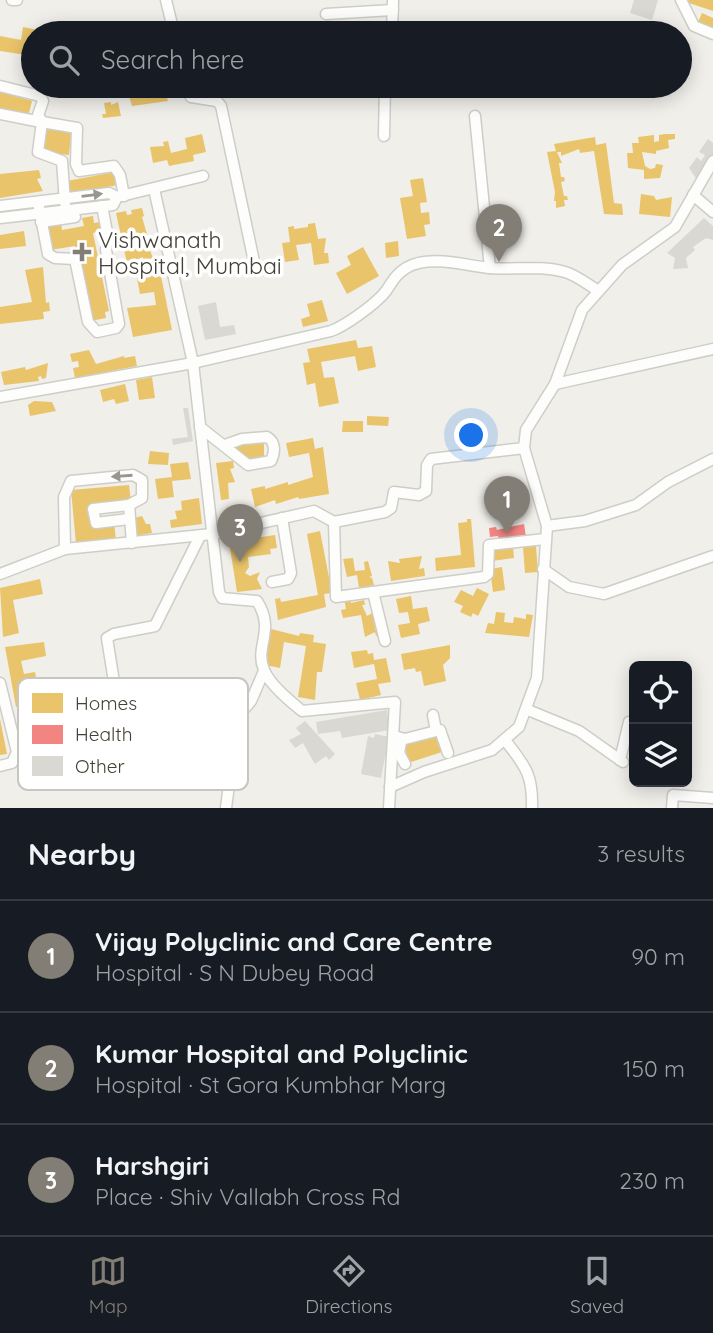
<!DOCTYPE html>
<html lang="en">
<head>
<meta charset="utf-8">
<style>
	body { margin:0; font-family:Quicksand,sans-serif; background:#20242c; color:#f1f3f6 }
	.controls { position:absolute; right:21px; bottom:21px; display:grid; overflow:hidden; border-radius:10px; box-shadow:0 4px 18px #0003 }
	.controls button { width:63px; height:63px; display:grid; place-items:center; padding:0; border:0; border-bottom:2px solid #363941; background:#171b24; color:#f1f3f6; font:35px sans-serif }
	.you { position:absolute; left:472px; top:436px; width:24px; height:24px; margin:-18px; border:5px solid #fff; border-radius:50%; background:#1a73e8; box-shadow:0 0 0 10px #1a73e833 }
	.badge { display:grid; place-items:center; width:46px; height:46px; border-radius:50%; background:#827e75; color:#fff; font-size:23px; font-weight:700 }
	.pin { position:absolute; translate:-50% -58px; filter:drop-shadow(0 2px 4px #0008) }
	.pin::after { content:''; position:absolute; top:37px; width:24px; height:21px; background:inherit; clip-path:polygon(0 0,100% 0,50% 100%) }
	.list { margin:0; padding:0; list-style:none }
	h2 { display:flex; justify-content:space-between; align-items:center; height:91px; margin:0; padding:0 28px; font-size:30px }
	h2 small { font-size:23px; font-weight:400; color:#9ea1a6 }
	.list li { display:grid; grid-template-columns:46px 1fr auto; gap:21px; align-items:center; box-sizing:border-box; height:112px; padding:0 28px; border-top:2px solid #363941 }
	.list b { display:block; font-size:26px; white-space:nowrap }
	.list p { margin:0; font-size:23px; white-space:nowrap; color:#9ea1a6 }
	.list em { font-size:23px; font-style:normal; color:#9ea1a6 }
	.icon { flex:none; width:38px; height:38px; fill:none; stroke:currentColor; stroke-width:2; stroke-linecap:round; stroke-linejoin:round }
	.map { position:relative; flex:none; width:713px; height:808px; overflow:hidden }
	.search { position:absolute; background:#171b24; box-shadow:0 4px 18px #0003; left:21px; right:21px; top:21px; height:77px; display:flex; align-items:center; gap:18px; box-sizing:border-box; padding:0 24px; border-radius:38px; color:#9ea1a6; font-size:26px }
	.sheet { height:427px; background:#171b24 }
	nav { display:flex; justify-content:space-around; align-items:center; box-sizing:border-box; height:98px; border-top:2px solid #363941; background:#171b24; font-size:19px; color:#9ea1a6 }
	nav a { display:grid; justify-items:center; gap:4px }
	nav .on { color:#827e75 }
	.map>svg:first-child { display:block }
	.homes { fill:#e9c46a }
	.health { fill:#f28482 }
	.building { fill:#dad8d2 }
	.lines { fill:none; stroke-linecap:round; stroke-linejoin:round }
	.minor-casing { stroke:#cecdc7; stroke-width:13 }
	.minor { stroke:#fdfdfc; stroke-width:10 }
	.oneway { fill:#98968f }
	.poi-dot { fill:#827e75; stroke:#fff; stroke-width:2.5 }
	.labels { text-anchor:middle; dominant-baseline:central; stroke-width:7; stroke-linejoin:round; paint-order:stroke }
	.poi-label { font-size:23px; fill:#464136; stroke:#fff; text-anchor:start }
	.key { fill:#fff; stroke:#c8c6c3; stroke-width:2 }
	.key-label { font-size:19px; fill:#464136 }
</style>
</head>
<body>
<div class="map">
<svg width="713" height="808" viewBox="0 0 713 808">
	<rect width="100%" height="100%" fill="#f0efea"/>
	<g class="homes">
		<path d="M688,0H713V11L689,3Z"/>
		<path d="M702,13L713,18V29L710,30L698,22Z"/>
		<path d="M23,27L53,33H33V56L0,51V36L21,40Z"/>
		<path d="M139,86H164L168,101L132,106L127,89Z"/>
		<path d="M0,92L32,101L28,117L0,110Z"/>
		<path d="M111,102V105L118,102L121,116L103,118L102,114H106L104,103Z"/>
		<path d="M43,129L71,132L69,155L41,152Z"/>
		<path d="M202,134L206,152L193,155L194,161L169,166L167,160L153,163L150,147L164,146L163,142L168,141L171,153L187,149L185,138Z"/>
		<path d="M665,134H675V139L668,140L669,148L656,151V154L642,152L645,166L650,169L655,168L656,164L663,165L660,178L644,179V170L628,168L627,153H633L632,143H639L638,137L654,135V142L659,141V135Z"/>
		<path d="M595,137L596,145L606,143L614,203L622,204L623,215L604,214L594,151L580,153L579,149L561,156V152H557L562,163H559L561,177H564L565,181L561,182L564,196H567L568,200H564L565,206L556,208V201H554L555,192L547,152L556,151L554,144Z"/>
		<path d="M39,170L41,178L37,179L43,191L0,198V174Z"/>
		<path d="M115,172L118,185L70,194L67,181Z"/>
		<path d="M423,178L427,202L420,203L421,213L429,212L430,224L424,225L426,236L407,239L400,198L413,196L410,180Z"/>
		<path d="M641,194L654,196L656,200L672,197L670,217L639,214Z"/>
		<path d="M142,208L144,216L142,217L149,241H146L153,258L143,260V257L127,263L116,213L126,211L127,215L132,214L131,210Z"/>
		<path d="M93,216L94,223L100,222L101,231L93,233L109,311L105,312L106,318L90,321L80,272H83L75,246L50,250L45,225L61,222L62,230L84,226L82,218Z"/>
		<path d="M315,223L318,239L326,238L324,253H328L329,263L314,265L311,243L296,245L299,260L285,262L282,243L290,242L288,227L294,226V229L308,227V224Z"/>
		<path d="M24,231L26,246L0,249V235Z"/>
		<path d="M398,241L399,256L386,258L385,243Z"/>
		<path d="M363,247L379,276L347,294L336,273L351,265L347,256Z"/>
		<path d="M43,267L46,303L49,302L50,311L43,312L44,319L0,324V307L32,302L25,270Z"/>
		<path d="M160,271L172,330L133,337L127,308L156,305L154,292L140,294L137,278Z"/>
		<path d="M322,300L328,321L303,327L301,319L310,316L307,304Z"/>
		<path d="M356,340L358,348L372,346L376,367L358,371L355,356L321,362L324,378L334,377L339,403L319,407L315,383L307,385L303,363L310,362L307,349Z"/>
		<path d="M89,350L96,364L124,356V358L135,356L137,366L75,378L73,368L79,367L78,361L72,362L70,354Z"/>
		<path d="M48,363L46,378L42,379L41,376L38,377L39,381L4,385L1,372L25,367L26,370Z"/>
		<path d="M152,377L155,398L139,400L136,380Z"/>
		<path d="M125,384L129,401L116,404L114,399L103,402L100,390Z"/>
		<path d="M34,401L52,402L56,411L30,416L28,405Z"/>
		<path d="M367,416L389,417L388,426L367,425Z"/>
		<path d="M343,421H363V432H342Z"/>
		<path d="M313,438L315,449L323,447L329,494L299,499L298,497L276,504L275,500L255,507L251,489L265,486V489L288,482V485L313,477L309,453L289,457L286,443Z"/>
		<path d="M264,440V456L242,460L241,452L235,453L233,445Z"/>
		<path d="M150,451L169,453L168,465L148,464Z"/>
		<path d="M233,461L234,468L230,469L235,482L228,483L229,499L221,500L216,463Z"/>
		<path d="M188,462L191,479L172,481L174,497L158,499L155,479L172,477L170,464Z"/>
		<path d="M129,485L131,502L90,505L92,524L114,522L116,541L76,544L71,490Z"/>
		<path d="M199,498L202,524L171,528L170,520L177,519L175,511L182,510L181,501Z"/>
		<path d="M142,516L146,524H150L152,533L133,536L132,530L136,529L134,518Z"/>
		<path d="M467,519H471L475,567L436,571L435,558L461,555L458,523L467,522Z"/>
		<path d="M320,531L332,593L324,594L326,607L278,620L275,599L280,598L281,602L318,595L307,534Z"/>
		<path d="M275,535L277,548L270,549L271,554L248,557L249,567L245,573L250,576L260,572L257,579L262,589L237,592L229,542Z"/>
		<path d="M513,546L514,558L492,561L491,549Z"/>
		<path d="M536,546L538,572L525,573L523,547Z"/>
		<path d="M422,556L419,569L424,568L425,576L391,581L388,561L400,563L399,559Z"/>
		<path d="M353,558L355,571L365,570L364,562L368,561L372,576L369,577L372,578L374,585L359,588L357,575L347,577L343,559Z"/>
		<path d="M502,567L505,590L493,592L490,569Z"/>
		<path d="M40,579L43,594L13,600L19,633L3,637L0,588Z"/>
		<path d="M477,588L489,594L478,616L473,613L471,617L460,612L463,606L454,602L461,590L473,596Z"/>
		<path d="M411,596L413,609L427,607L430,621L418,624L420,634L401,638L398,625L410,623L408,612L399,613L396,599Z"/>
		<path d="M350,597L351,603L364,600L365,605H362L367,616L374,612L375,629L380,635L376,636L375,632L365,637L361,615L343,618L341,610L346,609L344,598Z"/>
		<path d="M496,612L505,613L504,622L513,623L514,617L526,619V614L533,615L529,637L485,633L488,623L494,624Z"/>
		<path d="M271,629L299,636L300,633L314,635L313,642L326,644L322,672H317L315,700L298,697L306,646L284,642L280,668L265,665Z"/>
		<path d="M44,642L46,656L21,661L24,674L35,672L37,683L28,685L31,704L16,707L5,647Z"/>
		<path d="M450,645V658L443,665L446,681L424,686L421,671L416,672L415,668L404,670L401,654Z"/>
		<path d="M367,650L368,654L373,653L374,660L386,658L391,682L378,684L381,695L360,700L356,683L377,679L374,664L354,668L351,652Z"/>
		<path d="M0,719L7,754L0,755Z"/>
		<path d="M439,733L445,751L408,763L405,744Z"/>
	</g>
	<path class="health" d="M524,524L526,537L499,540L498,536L490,537L489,528L496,527L497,530Z"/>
	<g class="building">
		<path d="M634,0H658L652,20L630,13Z"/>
		<path d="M708,139L713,143V156L697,180L689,168L697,157L701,161L705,155L699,152Z"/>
		<path d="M704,218L713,226V240L706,238L693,247L695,250L686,258L688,268L673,269L675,258L667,253Z"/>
		<path d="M216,302L220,327L234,325L236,334L205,340L198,306Z"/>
		<path d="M183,408H188L193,441L173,445L172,439L188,437Z"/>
		<path d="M387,710L390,730L342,738L340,731L318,734L316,722Z"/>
		<path d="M305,721L335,754L329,760L326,756L315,764L303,743L295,748L289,740L301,734L296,728Z"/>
		<path d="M375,734L389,737L381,778L361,774L368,736L374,738Z"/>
	</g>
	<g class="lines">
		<g class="minor-casing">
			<g id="minor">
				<path d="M12,0H17"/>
				<path d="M166,0L174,33"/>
				<path d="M681,0L694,26L713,34"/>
				<path d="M326,14L393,10"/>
				<path d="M392,33L393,0"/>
				<path d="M0,86L40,96L43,101L36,121L0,114"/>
				<path d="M185,86L191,97L217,101L221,106L256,271"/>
				<path d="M475,116L490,268"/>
				<path d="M40,118L42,122L38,152L62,161L65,203"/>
				<path d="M42,122L77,128L76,164L79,171L114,166L120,175L124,196"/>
				<path d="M384,136L385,86"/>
				<path d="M154,189L193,363L219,592L222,598L257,601C276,631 254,646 264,670C270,685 290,701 302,711L395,702L389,808"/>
				<path d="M693,195L713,212"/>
				<path d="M38,202L48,254L55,258L75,259L88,322L97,332L116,328L119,324L106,250L108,237L102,206"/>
				<path d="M0,206L109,193L117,197L203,176"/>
				<path d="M0,218L113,205L117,197"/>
				<path d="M41,222L75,217"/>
				<path d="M555,384L713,349"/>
				<path d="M0,397L193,363L331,331C345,326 376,304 386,291C393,281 395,275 406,268C429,254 467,266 490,268C515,270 540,265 565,272C576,275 587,284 597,290"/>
				<path d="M200,427L248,465L271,461C275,453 276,442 267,437L242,439L225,445"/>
				<path d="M129,519L96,523L93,509L129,505"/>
				<path d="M334,522L336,597L484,577L488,574L489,545L545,539"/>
				<path d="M547,526L585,521L636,505L668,482L713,459"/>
				<path d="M200,536L155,626L114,634L107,638L122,732L128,737L159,722L173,720L202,717L236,722"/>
				<path d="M65,549L64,497L71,481L133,475L142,480V498L129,505L132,543"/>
				<path d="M543,569L569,587L604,594L713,556"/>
				<path d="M0,574L65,549L212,534L314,511L334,522L385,512L391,508L394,492L419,495L426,491L427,465L431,459L524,448"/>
				<path d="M272,582L288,579L291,573L282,518"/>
				<path d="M373,592L385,641"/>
				<path d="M0,683L17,752L12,763L0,766"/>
				<path d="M528,710L579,731L623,762"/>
				<path d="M433,715L436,731"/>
				<path d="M394,736L405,739L440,730L448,753"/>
				<path d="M505,740C525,766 533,774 532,808"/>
				<path d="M401,742L399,753L405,764"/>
				<path d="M620,760L629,722H634"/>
				<path d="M390,787L424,772L492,750L519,727L537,678L547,526L524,448L526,430L555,384L582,310L622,265L675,227L713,161"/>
				<path d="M226,808L232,762L229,742L239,715L251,701L264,671"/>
				<path d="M672,808L673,795L713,798"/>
			</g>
		</g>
		<use href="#minor" class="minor"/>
	</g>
	<defs><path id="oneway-solid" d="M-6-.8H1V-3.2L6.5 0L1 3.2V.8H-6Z" transform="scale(1.75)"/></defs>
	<g class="oneway">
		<use href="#oneway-solid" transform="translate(92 195) rotate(-7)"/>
		<use href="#oneway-solid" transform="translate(122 476) rotate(176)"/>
	</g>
	<path class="poi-dot" d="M78.5 241.5h7v7h7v7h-7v7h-7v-7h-7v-7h7z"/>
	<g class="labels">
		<g class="poi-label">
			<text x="98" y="239">Vishwanath<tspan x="98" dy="26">Hospital, Mumbai</tspan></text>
		</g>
	</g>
	<rect x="18" y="678" width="230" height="112" rx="10" class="key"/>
	<rect x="32" y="693" width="31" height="20" fill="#e9c46a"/>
	<rect x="32" y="725" width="31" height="19" fill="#f28482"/>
	<rect x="32" y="756" width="31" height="20" fill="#dad8d2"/>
	<g class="key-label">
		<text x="75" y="710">Homes</text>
		<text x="75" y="741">Health</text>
		<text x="75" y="773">Other</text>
	</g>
</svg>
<div class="controls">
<button><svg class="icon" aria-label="locate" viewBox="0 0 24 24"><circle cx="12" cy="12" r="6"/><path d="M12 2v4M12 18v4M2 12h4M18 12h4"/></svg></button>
<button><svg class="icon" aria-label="layers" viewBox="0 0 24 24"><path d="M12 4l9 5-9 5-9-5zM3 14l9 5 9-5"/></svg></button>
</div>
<div class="you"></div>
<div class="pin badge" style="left:507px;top:534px">1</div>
<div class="pin badge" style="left:499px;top:262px">2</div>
<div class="pin badge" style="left:240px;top:562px">3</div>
<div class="search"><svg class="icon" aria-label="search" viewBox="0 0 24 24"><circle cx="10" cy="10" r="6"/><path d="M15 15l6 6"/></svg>Search here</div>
</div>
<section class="sheet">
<h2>Nearby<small>3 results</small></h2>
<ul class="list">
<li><span class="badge">1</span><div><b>Vijay Polyclinic and Care Centre</b><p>Hospital · S N Dubey Road</p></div><em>90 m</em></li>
<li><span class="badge">2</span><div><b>Kumar Hospital and Polyclinic</b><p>Hospital · St Gora Kumbhar Marg</p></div><em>150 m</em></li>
<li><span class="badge">3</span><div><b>Harshgiri</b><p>Place · Shiv Vallabh Cross Rd</p></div><em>230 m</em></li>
</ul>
</section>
<nav>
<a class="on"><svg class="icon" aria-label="map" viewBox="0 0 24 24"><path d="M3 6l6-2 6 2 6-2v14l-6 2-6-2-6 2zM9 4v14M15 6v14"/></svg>Map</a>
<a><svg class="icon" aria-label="directions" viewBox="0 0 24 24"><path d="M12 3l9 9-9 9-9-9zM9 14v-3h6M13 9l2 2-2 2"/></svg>Directions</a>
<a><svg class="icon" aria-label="saved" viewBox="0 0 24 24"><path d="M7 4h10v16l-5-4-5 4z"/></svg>Saved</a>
</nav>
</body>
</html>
